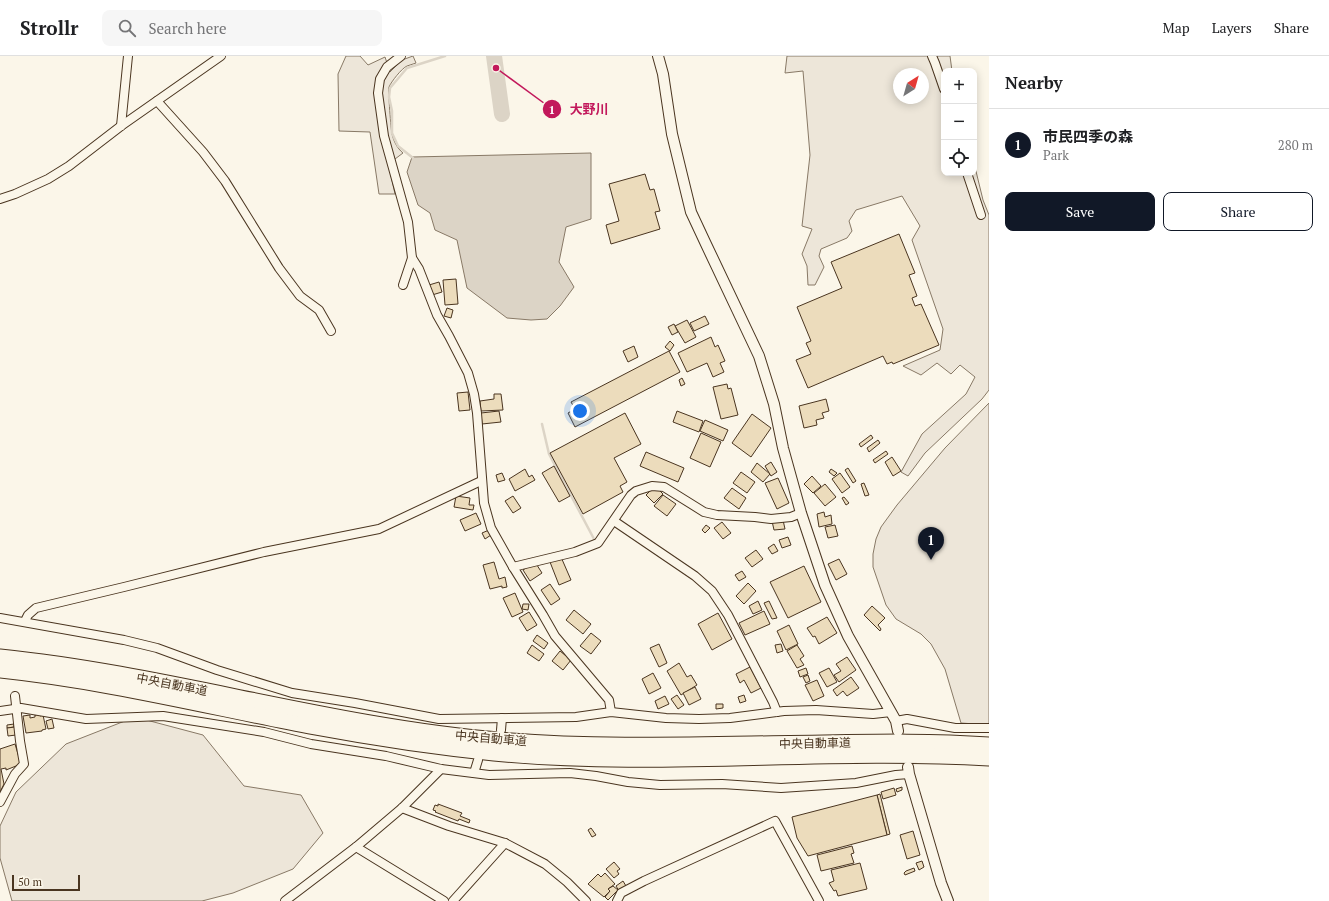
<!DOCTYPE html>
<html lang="en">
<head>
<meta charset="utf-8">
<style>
	body { margin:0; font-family:"PT Serif","Noto Sans JP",serif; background:#f6f6f6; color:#202124 }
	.controls { position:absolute; right:12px; top:12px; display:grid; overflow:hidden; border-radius:8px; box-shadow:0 2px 10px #0003 }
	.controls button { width:36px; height:36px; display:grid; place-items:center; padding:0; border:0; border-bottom:1px solid #e0e0e0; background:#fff; color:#202124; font:20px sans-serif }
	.compass { position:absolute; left:893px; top:12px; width:36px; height:36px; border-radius:50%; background:#fff; box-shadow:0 2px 10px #0003; rotate:37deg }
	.scale { position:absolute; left:12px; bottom:10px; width:68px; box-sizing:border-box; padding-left:4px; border:2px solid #4a3520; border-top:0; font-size:11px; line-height:14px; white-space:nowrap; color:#4a3520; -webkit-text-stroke:3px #fbf6e9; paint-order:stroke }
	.you { position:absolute; left:580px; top:355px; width:14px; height:14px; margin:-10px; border:3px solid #fff; border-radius:50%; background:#1a73e8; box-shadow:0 0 0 6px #1a73e833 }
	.badge { display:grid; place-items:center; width:26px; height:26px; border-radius:50%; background:#111827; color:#fff; font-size:13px; font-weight:700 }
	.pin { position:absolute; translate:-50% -33px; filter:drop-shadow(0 1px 2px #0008) }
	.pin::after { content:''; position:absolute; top:21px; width:14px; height:12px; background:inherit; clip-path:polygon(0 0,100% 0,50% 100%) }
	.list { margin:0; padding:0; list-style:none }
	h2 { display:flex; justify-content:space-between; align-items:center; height:52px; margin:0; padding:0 16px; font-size:17px }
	h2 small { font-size:13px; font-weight:400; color:#757577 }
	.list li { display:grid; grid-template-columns:26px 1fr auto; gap:12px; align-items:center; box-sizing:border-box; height:72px; padding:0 16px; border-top:1px solid #e0e0e0 }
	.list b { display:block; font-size:15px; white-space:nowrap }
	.list p { margin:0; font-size:13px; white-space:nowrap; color:#757577 }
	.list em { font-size:13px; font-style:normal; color:#757577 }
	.actions { display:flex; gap:8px; padding:12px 16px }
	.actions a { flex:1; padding:9px 0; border:1px solid #111827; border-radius:8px; text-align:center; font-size:14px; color:#111827 }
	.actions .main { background:#111827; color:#fff }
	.icon { flex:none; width:22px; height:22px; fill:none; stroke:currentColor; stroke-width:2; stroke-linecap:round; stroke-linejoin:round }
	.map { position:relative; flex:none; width:989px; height:845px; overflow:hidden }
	header { display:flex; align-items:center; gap:24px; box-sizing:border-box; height:56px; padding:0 20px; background:#fff; border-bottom:1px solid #e0e0e0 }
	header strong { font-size:19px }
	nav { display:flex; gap:22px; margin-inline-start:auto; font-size:14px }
	.search { width:280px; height:36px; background:#f6f6f6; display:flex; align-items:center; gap:10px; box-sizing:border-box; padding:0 14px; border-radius:8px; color:#757577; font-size:15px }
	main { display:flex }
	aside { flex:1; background:#fff }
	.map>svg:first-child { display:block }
	.green { fill:#ede6d9; stroke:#887966; fill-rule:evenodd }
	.water { fill:#dcd4c6; stroke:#887966 }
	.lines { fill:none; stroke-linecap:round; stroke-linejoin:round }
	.stream { stroke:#dcd4c6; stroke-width:2.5 }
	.river { stroke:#dcd4c6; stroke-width:16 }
	.building { fill:#ecdcbc; stroke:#4a3520 }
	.minor-casing { stroke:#4a3520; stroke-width:10 }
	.tertiary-casing { stroke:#4a3520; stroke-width:12 }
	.motorway-casing { stroke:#4a3520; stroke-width:17 }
	.minor { stroke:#fbf6e9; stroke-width:8 }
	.tertiary { stroke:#fbf6e9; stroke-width:10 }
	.motorway { stroke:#fbf6e9; stroke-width:15 }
	.labels { text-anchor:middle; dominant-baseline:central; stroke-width:3; stroke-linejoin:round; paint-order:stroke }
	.street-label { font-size:12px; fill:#4a3520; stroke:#fbf6e9 }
	.leader { fill:none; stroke:#c2185b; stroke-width:1.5 }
	.callout-dot { fill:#c2185b; stroke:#fbf6e9; stroke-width:1.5 }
	.mark-label { font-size:12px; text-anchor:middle; font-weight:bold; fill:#fff }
	.callout-label { font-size:13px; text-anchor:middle; font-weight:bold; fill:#c2185b; stroke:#fbf6e9; stroke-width:3; stroke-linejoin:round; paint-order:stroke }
</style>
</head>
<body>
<header>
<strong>Strollr</strong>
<div class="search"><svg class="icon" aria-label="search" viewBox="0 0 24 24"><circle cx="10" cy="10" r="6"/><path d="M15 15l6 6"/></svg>Search here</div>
<nav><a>Map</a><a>Layers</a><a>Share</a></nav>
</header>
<main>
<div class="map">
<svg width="989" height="845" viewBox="0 0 989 845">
	<rect width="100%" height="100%" fill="#fbf6e9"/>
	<g class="green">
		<path d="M346,0H360L368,9L385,1L390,16L402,4L413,0L416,7C413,8 410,9 407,10C402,12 391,26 389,31C388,34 391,75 392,78C394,86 397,92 403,97L395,103L388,106L395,138H379L370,76L339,75L338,18Z"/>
		<path d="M787,0H950L952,15H944V117H974V107L983,144L989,159V334L982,343L925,397L908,420L901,416L922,378L966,338L975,321L960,309L951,318L937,307L921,319L903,310L940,294L943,273L912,184L920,170L902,140L856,154L849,165L852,175L847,182L821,193L819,200L824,211L815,229H808L807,210L802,198L812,173L802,170L810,99L803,15L785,17ZM899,18H923V42H899Z"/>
		<path d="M989,347V669L961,667L945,613L931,588L921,578L896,563L886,549L873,511V498L876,483L881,471L897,449L945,392Z"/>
		<path d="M135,661L203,679L244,730L301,739L323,777L293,813L233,837L202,845H12L0,802V770L16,736L66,688Z"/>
	</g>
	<path class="water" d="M591,97V163L566,171L559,206L574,231L560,250L547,263L531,264L507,262L467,232L457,184L435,174L430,157L418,149L407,116L412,101Z"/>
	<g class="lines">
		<g class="stream">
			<path d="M413,102L398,90L392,77V55L389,41L390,32L407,12L445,0"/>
			<path d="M542,368L549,398L594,483"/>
		</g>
		<path class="river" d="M494,0L502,58"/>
	</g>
	<g class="building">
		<path d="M645,118L650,134L654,133L660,155L655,156L660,173L611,188L606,169L619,165L609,128Z"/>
		<path d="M899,178L915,217L909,219L917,240L912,242L915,250L921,248L939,289L893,308L892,306L887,308L883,300L808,332L796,304L811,298L806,287L811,285L797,251L842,232L831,206Z"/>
		<path d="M456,223L458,248L445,249L443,224Z"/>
		<path d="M439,226L442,236L432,239L429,229Z"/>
		<path d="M447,252L453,254L451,262L444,260Z"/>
		<path d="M705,260L709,268L694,275L690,267Z"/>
		<path d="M687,264L696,281L685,287L675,270Z"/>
		<path d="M674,268L678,276L672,279L668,271Z"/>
		<path d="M711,281L715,291L718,289L725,305L720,307L724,316L713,321L707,307L687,316L678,297Z"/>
		<path d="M670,285L674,289L670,295L665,291Z"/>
		<path d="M634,290L638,301L628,306L623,295Z"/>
		<path d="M669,295L680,316L575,371L568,357L575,353L571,346Z"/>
		<path d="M682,322L685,328L681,330L679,324Z"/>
		<path d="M727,328L728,333L731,332L738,359L721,363L713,331Z"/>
		<path d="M468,336L470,354L459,355L457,337Z"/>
		<path d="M494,338H501L503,354L481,355L480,345L494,343Z"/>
		<path d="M826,343L829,355L822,357L824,362L816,364L817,369L804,372L799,350Z"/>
		<path d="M499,355L501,366L482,368L481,357Z"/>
		<path d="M677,355L703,365L699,376L673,366Z"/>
		<path d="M625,357L641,388L614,402L627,426L620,430L623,436L583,458L550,397Z"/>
		<path d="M752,358L771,372L751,401L732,387Z"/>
		<path d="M705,364L728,374L723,385L700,375Z"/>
		<path d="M701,377L721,386L710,411L690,402Z"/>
		<path d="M871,379L873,382L861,391L859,388Z"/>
		<path d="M878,384L880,387L869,396L867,392Z"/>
		<path d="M886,395L888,398L875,407L873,404Z"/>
		<path d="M646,396L684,412L678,426L640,410Z"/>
		<path d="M892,401L901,415L893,420L885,406Z"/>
		<path d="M771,406L777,416L771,420L765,410Z"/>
		<path d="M757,407L770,418L763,426L751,416Z"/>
		<path d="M554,410L570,440L559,446L542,417Z"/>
		<path d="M848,412L856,425L853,427L845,414Z"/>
		<path d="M525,413L529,421L532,419L535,424L515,435L509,423Z"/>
		<path d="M831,413L837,417L834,420L829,416Z"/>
		<path d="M741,416L755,426L747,437L733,427Z"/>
		<path d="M502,417L505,424L498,426L496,419Z"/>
		<path d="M840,417L850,431L842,437L832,423Z"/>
		<path d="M812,420L821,430L813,437L804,428Z"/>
		<path d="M778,422L789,447L777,453L765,427Z"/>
		<path d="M864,427L869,439L865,440L861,428Z"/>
		<path d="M825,428L836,441L825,450L814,437Z"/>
		<path d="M655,430L663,438L654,447L646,439Z"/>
		<path d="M732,432L746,442L739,453L724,442Z"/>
		<path d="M663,439L676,448L667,460L654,450Z"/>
		<path d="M456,440L470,442L469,449H474L473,454L454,451Z"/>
		<path d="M513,440L521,452L513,457L505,445Z"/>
		<path d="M844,441L849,447L846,449L842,442Z"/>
		<path d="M824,456L825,461L831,459L832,468L819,471L817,458Z"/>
		<path d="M476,457L481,468L465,475L460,464Z"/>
		<path d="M783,464L785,473L774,474L772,465Z"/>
		<path d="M722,466L731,477L723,483L714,472Z"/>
		<path d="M706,469L710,472L705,477L702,474Z"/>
		<path d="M835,469L838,480L828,482L825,471Z"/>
		<path d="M489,474L491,479L485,483L482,477Z"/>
		<path d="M788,481L791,489L782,492L779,484Z"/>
		<path d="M774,488L778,495L772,498L768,492Z"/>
		<path d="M756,494L763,503L752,511L745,502Z"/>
		<path d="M561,501L571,524L559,529L550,506Z"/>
		<path d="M839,503L847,518L836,524L828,508Z"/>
		<path d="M494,506L499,523L505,521L507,531L502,532V530L490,533L483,509Z"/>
		<path d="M535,506L542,517L530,525L523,514Z"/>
		<path d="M804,510L821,546L788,562L770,526Z"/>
		<path d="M742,515L746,521L739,525L735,519Z"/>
		<path d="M748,527L756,535L744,548L736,540Z"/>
		<path d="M550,528L560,543L551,549L541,534Z"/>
		<path d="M515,537L523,556L512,561L503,542Z"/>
		<path d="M758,545L762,554L753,558L749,550Z"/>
		<path d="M769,545L777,562L772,563L764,547Z"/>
		<path d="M523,548H529L528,554L522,553Z"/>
		<path d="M872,550L885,562L878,569L881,573L880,575L864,559Z"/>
		<path d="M574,554L591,568L583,578L566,564Z"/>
		<path d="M764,555L770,568L745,579L739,567Z"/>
		<path d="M529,556L537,569L527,575L519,562Z"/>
		<path d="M718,557L732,583L712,594L698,568Z"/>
		<path d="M827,561L837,577L819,588L815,580L813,581L807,572Z"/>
		<path d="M789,569L798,588L786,594L777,575Z"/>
		<path d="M591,577L601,585L591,598L580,590Z"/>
		<path d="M537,579L548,587L544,593L533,585Z"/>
		<path d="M659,588L667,607L659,611L650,592Z"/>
		<path d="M781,588L783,595L777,597L775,589Z"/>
		<path d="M532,589L544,598L539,605L527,597Z"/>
		<path d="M797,589L804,600L800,603L804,609L797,612L787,595Z"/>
		<path d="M560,595L571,604L563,614L552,605Z"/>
		<path d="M847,601L856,614L839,626L834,619L841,615L836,608Z"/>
		<path d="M679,607L687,621L691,619L697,629L681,639L667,615Z"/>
		<path d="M750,611L761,632L751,637L744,624L740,627L736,618Z"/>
		<path d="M806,612L808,618L800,621L798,615Z"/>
		<path d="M829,612L837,626L827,631L819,617Z"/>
		<path d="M653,617L661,632L649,638L642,623Z"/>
		<path d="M808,619L810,625L806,627L803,621Z"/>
		<path d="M851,621L859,632L847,640L843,635L837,640L833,634Z"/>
		<path d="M817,624L824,640L813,645L805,629Z"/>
		<path d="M695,631L701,643L689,649L683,637Z"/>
		<path d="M677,639L684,649L678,653L671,643Z"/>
		<path d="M744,639L746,645L740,647L738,641Z"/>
		<path d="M665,640L669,648L658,653L655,645Z"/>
		<path d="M716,648H723V652L716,653Z"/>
		<path d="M40,658V660L43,659L46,673L42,674V675L26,677L23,660L30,659V662L35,661V659Z"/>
		<path d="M52,663L54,672L48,673L46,665Z"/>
		<path d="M14,668V671L7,672V669Z"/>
		<path d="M15,671L16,679L8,680L7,672Z"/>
		<path d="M15,688L21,708L6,714V712L1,713L4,728L0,736V693Z"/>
		<path d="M902,731V734L897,736L896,733Z"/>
		<path d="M894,732L896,739L883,743L881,736Z"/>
		<path d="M880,738L890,778L887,779L877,739Z"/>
		<path d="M877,739L887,779L808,800L797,782L792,761Z"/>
		<path d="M438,748L462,757L460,760L470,764L469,767L459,763L458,765L435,756L436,755L433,754L435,749L438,750Z"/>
		<path d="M591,772L596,779L592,781L588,774Z"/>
		<path d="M913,775L920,799L907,803L900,779Z"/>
		<path d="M852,790L854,797L851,798L854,807L821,815L817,799Z"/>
		<path d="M922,805L924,811L919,814L916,807Z"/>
		<path d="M614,806L620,813L617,815L619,818L614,822L606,813Z"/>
		<path d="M860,807L867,833L838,840L836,834L834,835L829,827L834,825L831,814Z"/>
		<path d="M914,812L915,815L905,819L904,817L906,815Z"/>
		<path d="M605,817L615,828L608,833L610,835L604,841L588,828L598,818L601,821Z"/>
		<path d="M623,825L626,830L619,835L616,830Z"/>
		<path d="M613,830L618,834L608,844L605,841L610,835L608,833Z"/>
	</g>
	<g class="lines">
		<g class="minor-casing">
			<g id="minor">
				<path d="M401,0L387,11L380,23L378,37L384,80L408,166L412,202L419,213L437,259L449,280L468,317L474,338L477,357L484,447L491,472L513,511L543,559L555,580L609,644L611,656"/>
				<path d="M932,0L935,7L944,33"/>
				<path d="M157,45L203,96L225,125L279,212L300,240L319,254L331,275"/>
				<path d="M121,70L128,0"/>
				<path d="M967,117L981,159"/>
				<path d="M0,143L15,138L48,123L69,110L121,70L221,0"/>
				<path d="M403,229L412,202"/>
				<path d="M614,465L695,520L712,535L728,559L773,646L777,656"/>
				<path d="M513,511L575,496L598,487L631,439L636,435L652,430L664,431L704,456L717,459L755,461L771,463L791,461L801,457"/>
				<path d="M0,562L124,584L157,592L217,614L292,637L355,647L439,663L576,661L611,656L666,662L699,663L730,662L784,655L816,654L873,658L891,656"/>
				<path d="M25,565L28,559L36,552L124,531L264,496L379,473L481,425"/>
				<path d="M0,655L21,652L86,663L163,660L264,676L311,688L386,700L441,713L489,719L570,717L596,720L628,726L660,729L722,728L781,732L856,727L896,719L909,718"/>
				<path d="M896,665L907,663L955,672H989"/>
				<path d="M501,674L502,662"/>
				<path d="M474,717L478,704"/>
				<path d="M0,746L15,718L24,708L20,685L15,640"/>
				<path d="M402,752L449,770L505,787L545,808L567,826L586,845"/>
				<path d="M356,791L444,845"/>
				<path d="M285,845L356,791L402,752L441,713"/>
				<path d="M453,845L505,787"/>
				<path d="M617,845L621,837L644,825L775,765L819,845"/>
			</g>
		</g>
		<g class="tertiary-casing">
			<g id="tertiary">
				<path d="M658,0L663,18L672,78L691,156L705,186L759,300L774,348L783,392L801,457L825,529L848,580L896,665L898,675"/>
				<path d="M908,711L909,718L941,827L948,845"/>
			</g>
		</g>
		<g class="motorway-casing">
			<g id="motorway">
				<path d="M0,601C168,618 330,670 499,684C607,693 715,688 824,687C879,686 934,685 989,689"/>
				<path d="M0,614C106,625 210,651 315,671C374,682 434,691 494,697C658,713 824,692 989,702"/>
			</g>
		</g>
		<use href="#minor" class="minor"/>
		<use href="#tertiary" class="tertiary"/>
		<use href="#motorway" class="motorway"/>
	</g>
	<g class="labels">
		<g class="street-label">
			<text transform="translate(172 628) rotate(11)">中央自動車道</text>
			<text transform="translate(491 682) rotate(5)">中央自動車道</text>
			<text transform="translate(815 687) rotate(-1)">中央自動車道</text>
		</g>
	</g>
	<path class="leader" d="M496 12L552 53"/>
	<g class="callout-dot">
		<circle cx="496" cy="12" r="4"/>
		<circle cx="552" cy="53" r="10"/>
	</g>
	<g class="mark-label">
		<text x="552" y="58">1</text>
	</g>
	<g class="callout-label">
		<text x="589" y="58">大野川</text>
	</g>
</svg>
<div class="controls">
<button>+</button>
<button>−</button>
<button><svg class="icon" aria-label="locate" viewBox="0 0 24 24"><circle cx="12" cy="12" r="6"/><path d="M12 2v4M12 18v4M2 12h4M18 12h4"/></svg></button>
</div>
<svg class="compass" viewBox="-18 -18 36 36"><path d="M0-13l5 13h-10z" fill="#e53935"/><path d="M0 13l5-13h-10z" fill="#757577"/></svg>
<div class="scale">50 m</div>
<div class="you"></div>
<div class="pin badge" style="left:931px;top:504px">1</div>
</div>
<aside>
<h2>Nearby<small></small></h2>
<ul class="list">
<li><span class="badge">1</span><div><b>市民四季の森</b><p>Park</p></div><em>280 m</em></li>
</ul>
<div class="actions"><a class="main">Save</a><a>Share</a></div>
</aside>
</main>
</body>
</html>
